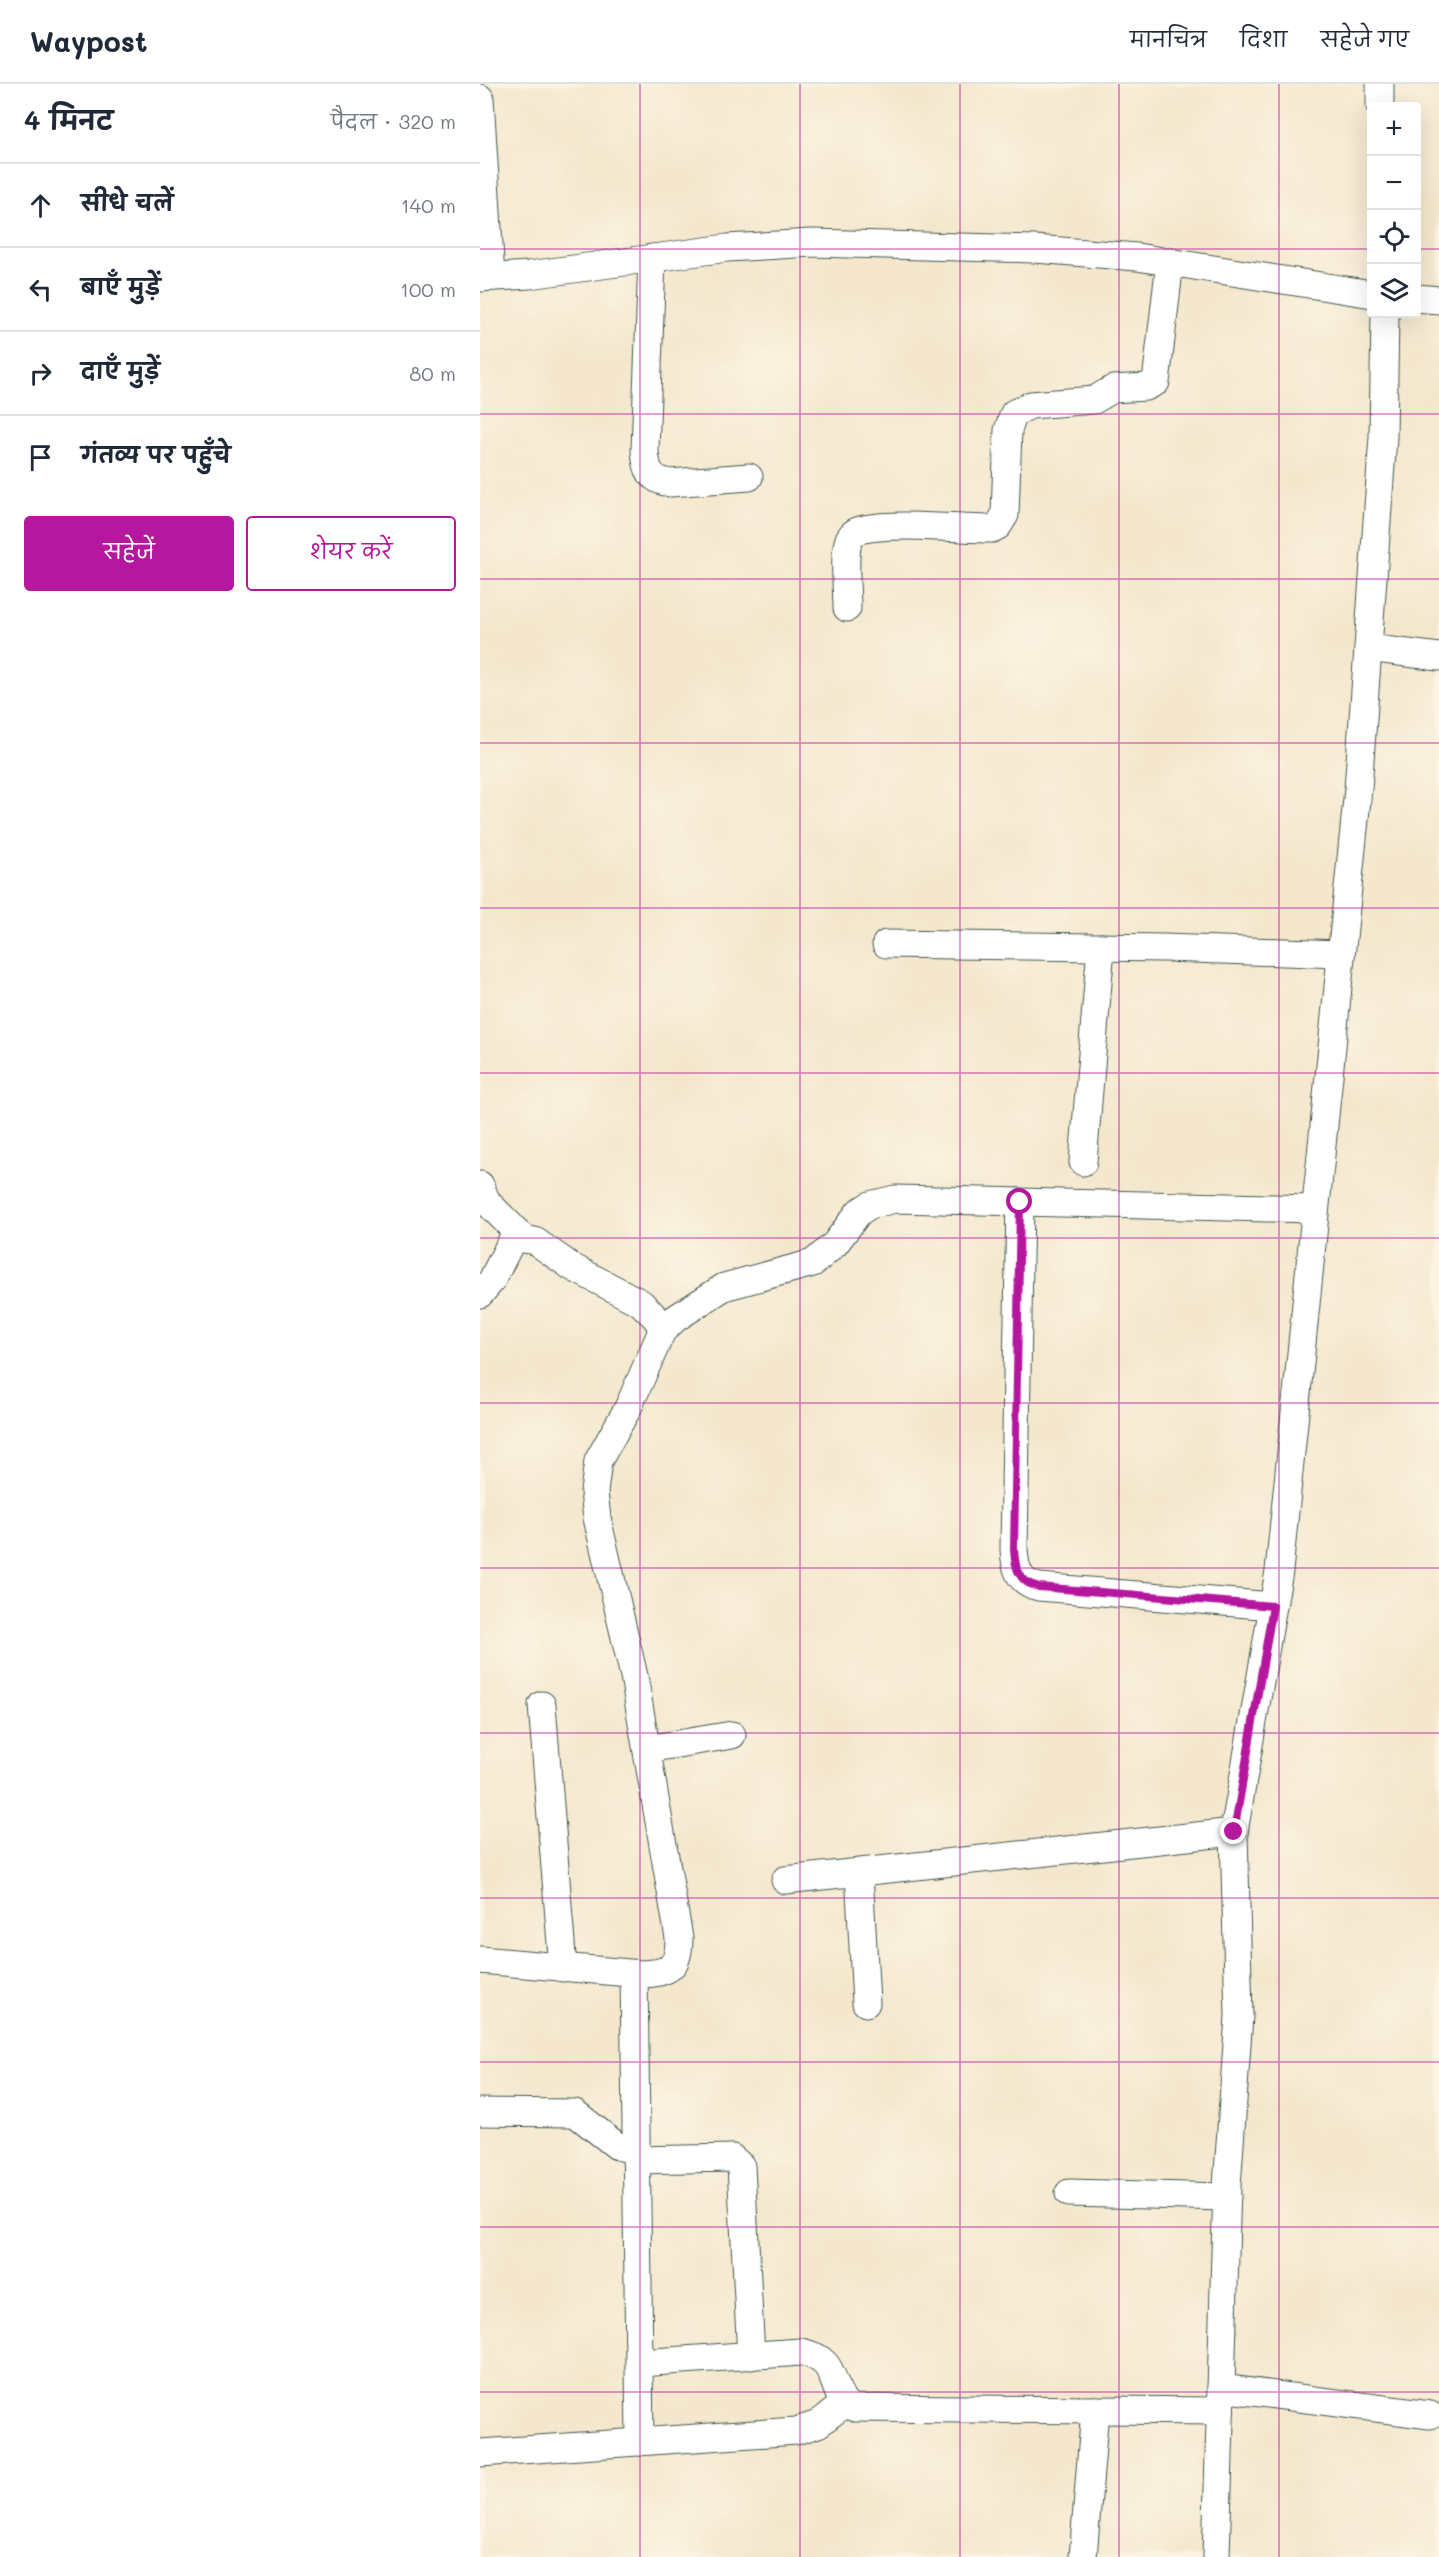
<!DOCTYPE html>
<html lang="hi">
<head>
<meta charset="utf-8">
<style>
	body { margin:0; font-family:Mali,"Playpen Sans Deva",sans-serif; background:#f2f2f3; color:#1f2937 }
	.controls { position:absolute; right:18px; top:18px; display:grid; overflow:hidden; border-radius:6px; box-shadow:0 6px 24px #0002 }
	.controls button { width:54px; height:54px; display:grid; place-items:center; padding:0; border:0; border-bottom:2px solid #e0e1e3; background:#fff; color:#1f2937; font:30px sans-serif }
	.stop { position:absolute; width:18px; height:18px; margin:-14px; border:4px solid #b5179e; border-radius:50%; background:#fff }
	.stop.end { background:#b5179e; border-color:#fff; box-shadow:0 2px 6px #0008 }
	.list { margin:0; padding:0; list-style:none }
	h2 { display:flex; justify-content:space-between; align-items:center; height:78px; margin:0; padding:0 24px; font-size:26px }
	h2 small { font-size:20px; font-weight:400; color:#747a83 }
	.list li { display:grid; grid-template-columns:39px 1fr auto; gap:18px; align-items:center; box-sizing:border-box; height:84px; padding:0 24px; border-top:2px solid #e0e1e3 }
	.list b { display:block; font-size:22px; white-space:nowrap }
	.list em { font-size:20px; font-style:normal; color:#747a83 }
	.actions { display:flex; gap:12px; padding:18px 24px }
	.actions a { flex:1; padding:14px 0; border:2px solid #b5179e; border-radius:6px; text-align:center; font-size:21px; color:#b5179e }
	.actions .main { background:#b5179e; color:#fff }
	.icon { flex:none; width:33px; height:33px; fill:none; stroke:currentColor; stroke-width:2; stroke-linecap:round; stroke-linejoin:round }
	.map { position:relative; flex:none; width:959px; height:2473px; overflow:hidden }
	header { display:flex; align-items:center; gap:36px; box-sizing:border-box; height:84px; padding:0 30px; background:#fff; border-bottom:2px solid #e0e1e3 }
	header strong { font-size:28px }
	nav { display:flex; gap:33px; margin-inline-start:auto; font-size:21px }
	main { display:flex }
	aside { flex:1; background:#fff }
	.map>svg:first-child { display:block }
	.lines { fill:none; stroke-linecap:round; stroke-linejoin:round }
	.minor-casing { stroke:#3f564b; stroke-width:29 }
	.minor { stroke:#fff; stroke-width:27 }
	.route { stroke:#b5179e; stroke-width:8 }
	.grid { fill:none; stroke:#b5179e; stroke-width:1.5; stroke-opacity:0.55 }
</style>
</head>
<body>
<header>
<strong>Waypost</strong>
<nav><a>मानचित्र</a><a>दिशा</a><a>सहेजे गए</a></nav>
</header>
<main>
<aside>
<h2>4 मिनट<small>पैदल · 320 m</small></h2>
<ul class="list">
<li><svg class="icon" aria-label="ahead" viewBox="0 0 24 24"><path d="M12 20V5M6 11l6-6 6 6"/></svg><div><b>सीधे चलें</b></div><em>140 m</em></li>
<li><svg class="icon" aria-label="left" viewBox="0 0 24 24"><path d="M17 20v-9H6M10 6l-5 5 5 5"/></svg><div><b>बाएँ मुड़ें</b></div><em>100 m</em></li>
<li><svg class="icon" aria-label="right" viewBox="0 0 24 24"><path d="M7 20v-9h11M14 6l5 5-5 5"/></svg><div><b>दाएँ मुड़ें</b></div><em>80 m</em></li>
<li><svg class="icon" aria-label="arrive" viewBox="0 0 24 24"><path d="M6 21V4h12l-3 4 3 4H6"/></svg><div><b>गंतव्य पर पहुँचे</b></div></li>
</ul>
<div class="actions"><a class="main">सहेजें</a><a>शेयर करें</a></div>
</aside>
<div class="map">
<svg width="959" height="2473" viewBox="0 0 959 2473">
	<rect width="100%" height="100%" fill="#fcf5e5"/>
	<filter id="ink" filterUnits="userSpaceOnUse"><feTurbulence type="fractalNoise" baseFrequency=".0167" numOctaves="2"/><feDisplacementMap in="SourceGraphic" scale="12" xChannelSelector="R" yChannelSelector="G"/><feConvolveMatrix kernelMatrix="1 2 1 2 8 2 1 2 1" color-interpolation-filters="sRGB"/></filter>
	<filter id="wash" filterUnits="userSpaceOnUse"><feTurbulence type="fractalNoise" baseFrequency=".008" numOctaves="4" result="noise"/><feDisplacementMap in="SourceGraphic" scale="24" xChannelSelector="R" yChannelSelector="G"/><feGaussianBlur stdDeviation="1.35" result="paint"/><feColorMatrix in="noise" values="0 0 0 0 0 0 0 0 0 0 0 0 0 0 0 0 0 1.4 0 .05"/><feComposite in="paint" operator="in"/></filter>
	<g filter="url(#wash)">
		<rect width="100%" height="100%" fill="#f4e7cd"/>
	</g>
	<g filter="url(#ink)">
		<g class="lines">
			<g class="minor-casing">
				<g id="minor">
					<path d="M900,0V22"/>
					<path d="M0,14L11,193"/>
					<path d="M172,174L165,366C166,385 170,396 190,399L269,393"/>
					<path d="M0,194L49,191L247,164L332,159L555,165L657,173L892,210"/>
					<path d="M936,214L959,216"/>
					<path d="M367,524C367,507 363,470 369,455C372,449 378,446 384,445C418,438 475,445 512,445L518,442L525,431L528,346L534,329L551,321L614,316L633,305L666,303L676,298L690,178"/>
					<path d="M888,564L959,573"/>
					<path d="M406,860L684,864L861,870"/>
					<path d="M603,1078L621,863"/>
					<path d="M0,1101L7,1118L43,1154"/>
					<path d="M540,1118L534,1465C535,1485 539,1499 559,1503L793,1522"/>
					<path d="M0,1210L12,1196L31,1158L36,1154L55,1157L92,1183L161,1219L178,1236L182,1247"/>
					<path d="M62,1621L83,1884"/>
					<path d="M167,1665L252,1651"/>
					<path d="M379,1789L386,1919"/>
					<path d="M305,1796L754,1748"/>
					<path d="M0,1876L161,1890C190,1889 199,1883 199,1854L154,1592L117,1434L114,1408L118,1377L148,1324L182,1247L196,1234L244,1203L333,1179L355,1160L379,1128L390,1121L415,1115L834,1125"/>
					<path d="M154,1890L160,2358"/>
					<path d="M0,2028L95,2029L137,2062L156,2066"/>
					<path d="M156,2076L252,2074L261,2082L271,2272"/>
					<path d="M589,2109L747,2113"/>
					<path d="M159,2279L321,2268C356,2275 349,2294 364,2320L375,2324L740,2327"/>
					<path d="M741,2304L950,2331"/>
					<path d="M0,2369L316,2347L338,2340L364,2320"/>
					<path d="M603,2473L615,2326"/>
					<path d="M736,2473L747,2102L759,1932L754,1748L799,1487L878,705L903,353L905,230"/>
				</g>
			</g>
			<use href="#minor" class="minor"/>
		</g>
	</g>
	<g class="lines" filter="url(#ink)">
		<path class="route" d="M540,1118L534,1465C535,1485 539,1499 559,1503L793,1522L754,1748"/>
	</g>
	<path class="grid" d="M160,0V2473M320,0V2473M480,0V2473M639,0V2473M799,0V2473M0,165H892M936,165H959M0,330H959M0,495H959M0,659H959M0,824H959M0,989H959M0,1154H959M0,1319H959M0,1484H959M0,1649H959M0,1814H959M0,1978H959M0,2143H959M0,2308H959"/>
</svg>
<div class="controls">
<button>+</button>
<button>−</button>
<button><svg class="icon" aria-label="locate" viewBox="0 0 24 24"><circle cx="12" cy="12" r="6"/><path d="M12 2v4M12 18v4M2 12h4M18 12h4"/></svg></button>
<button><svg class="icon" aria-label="layers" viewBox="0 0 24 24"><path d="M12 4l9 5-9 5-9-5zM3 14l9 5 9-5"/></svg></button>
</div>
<div class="stop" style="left:540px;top:1118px"></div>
<div class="stop end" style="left:754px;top:1748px"></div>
</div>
</main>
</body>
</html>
